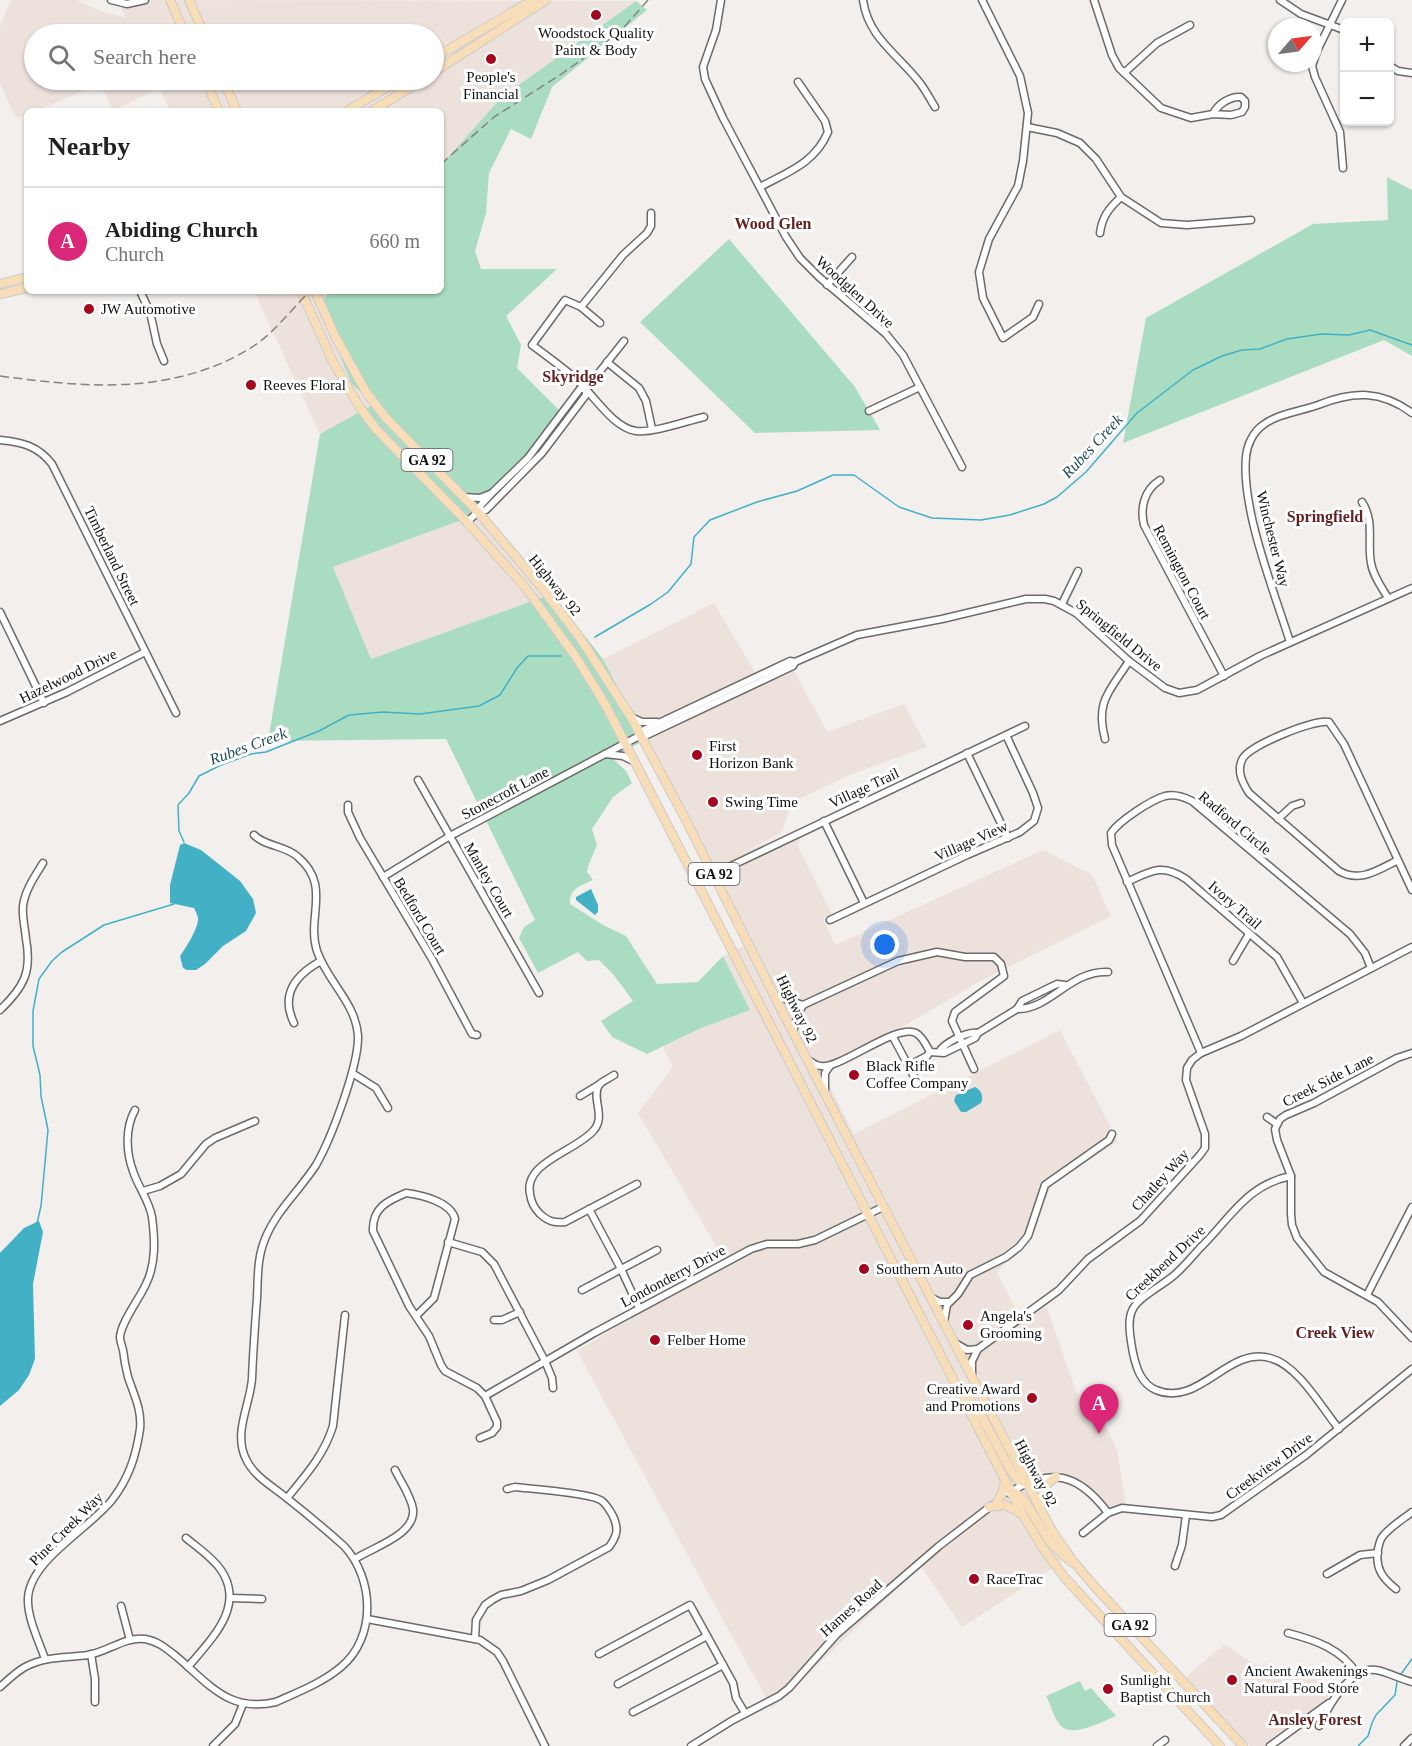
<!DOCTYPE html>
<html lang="en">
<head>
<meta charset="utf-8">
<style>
	body { margin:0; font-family:"Times New Roman",serif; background:#f6f6f6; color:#202124 }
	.controls { position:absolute; right:18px; top:18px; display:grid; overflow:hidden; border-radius:9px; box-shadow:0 2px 4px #0004 }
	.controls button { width:54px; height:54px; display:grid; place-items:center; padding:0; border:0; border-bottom:2px solid #e0e0e0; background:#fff; color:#202124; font:30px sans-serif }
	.compass { position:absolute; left:1268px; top:18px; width:54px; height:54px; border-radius:50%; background:#fff; box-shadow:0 2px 4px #0004; rotate:62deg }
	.you { position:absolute; left:885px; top:945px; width:21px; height:21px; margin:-15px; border:4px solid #fff; border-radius:50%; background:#1a73e8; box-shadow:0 0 0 9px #1a73e833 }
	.badge { display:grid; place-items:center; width:39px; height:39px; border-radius:50%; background:#db2777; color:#fff; font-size:20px; font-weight:700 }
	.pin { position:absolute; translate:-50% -50px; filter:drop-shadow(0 2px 3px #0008) }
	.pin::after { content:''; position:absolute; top:32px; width:21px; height:18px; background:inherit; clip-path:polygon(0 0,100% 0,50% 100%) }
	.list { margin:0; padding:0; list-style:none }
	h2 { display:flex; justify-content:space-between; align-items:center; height:78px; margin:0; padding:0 24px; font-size:26px }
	h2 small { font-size:20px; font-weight:400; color:#757577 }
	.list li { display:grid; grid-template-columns:39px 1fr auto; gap:18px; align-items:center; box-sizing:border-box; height:108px; padding:0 24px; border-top:2px solid #e0e0e0 }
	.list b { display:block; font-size:22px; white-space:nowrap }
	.list p { margin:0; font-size:20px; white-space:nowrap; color:#757577 }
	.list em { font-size:20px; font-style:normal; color:#757577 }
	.icon { flex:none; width:33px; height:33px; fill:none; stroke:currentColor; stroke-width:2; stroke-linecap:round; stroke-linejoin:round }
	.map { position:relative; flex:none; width:1412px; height:1746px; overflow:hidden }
	.search { position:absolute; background:#fff; box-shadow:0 2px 4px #0004; left:24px; top:24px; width:420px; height:66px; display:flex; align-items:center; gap:15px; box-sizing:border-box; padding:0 21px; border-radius:33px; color:#757577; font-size:22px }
	.panel { position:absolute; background:#fff; box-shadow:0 2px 4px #0004; left:24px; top:108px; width:420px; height:186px; border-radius:9px }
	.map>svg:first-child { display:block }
	.built { fill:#ece1db; fill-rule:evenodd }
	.green { fill:#aadcc1 }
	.water { fill:#42b1c6 }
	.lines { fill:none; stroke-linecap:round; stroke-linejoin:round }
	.stream { stroke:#42b1c6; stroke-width:1.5 }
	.minor-casing { stroke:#6c6a68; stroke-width:9 }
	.major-casing { stroke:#cbcbcb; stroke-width:10 }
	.minor { stroke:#fff; stroke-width:6 }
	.major { stroke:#f8ddb9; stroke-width:8 }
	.rail { stroke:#858382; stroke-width:1.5; stroke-dasharray:9 4.5; stroke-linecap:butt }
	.poi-dot { fill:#a3061e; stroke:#fff; stroke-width:2 }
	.labels { text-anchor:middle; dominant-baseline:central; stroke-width:6; stroke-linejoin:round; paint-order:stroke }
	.shield { fill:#fff; stroke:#595858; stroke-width:1.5 }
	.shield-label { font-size:14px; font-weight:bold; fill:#121111 }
	.poi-label { font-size:15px; fill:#121111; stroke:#fff; text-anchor:start }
	.street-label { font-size:15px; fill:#121111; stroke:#fff }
	.neighbourhood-label { font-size:16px; font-weight:bold; fill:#651f20; stroke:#fff }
	.water-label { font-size:16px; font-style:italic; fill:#1f4e58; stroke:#fff }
</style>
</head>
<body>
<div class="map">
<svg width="1412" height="1746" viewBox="0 0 1412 1746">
	<rect width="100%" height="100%" fill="#f2efed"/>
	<g class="built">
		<path d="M11,0H76L103,12L125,17L118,0L636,1L502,97L441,165V111H170L159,88L113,111L100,84L36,111H27V115L16,118L0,84V26ZM34,34H434V80H34Z"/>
		<path d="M254,291H330L318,306L352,384L374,404L320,434Z"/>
		<path d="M478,514L552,594L371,659L333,567Z"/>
		<path d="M714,603L759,679L790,663L827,732L904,704L927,747L849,775L791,803L782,832L739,855L799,828L800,842L797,845L832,914L823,918L835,945L1043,850L1092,875L1111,916L982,980L823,1073L854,1134L1060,1030L1118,1141L1051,1186L1032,1234L997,1273L1024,1324L1046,1305L1080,1403L1100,1414L1117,1450L1126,1506L1103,1507L1087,1488L1067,1476L1044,1478L1021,1483L1075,1554L962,1627L921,1566L772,1708L713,1602L577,1351L680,1288L728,1266L638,1113L673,1067L663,1047L701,1028L750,1010L723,956L750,943L603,659Z"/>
		<path d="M1224,1644L1255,1665L1315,1669L1331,1703L1275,1746H1250L1184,1679Z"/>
	</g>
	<g class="green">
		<path d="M636,1L647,10L552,87L531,139L511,129L489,173L486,213L475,251L481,269H557L506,316L521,345L517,368L568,419L478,514L333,567L371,659L552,594L603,659L645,740L612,758L626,771L632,783L613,797L592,829L597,845L588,866L587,872L593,880C581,886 569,888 570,904L603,925L626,936L657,984L698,982L723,956L750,1010L701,1028L647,1054L612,1037L601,1021L633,1001L613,974L599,960L587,961L578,952L538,973L519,938L524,927L535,920L446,739L268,741L320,434L374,404L352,384L318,306L330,291H441V165L502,97Z"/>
		<path d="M1387,177L1412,190V356L1384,340L1123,443L1146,318L1313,224L1388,220Z"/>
		<path d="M729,239L855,387L880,430L755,433L640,322Z"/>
		<path d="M1080,1681L1085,1691L1091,1688L1116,1716C1103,1721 1073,1738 1061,1726C1054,1719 1051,1705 1046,1696Z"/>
	</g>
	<g class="water">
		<path d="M184,843L201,850L240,881L253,899L256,913L246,931L223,946L205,964L196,970H187L183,968L180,956C186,948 199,927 198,918C198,916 195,910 194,908L170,903V885L180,845Z"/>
		<path d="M591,889L598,905V912L595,915L576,900V897Z"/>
		<path d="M975,1087C981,1090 984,1096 981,1103L966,1112H961L954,1101L956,1095Z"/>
		<path d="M39,1221L43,1232L33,1284L35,1359L29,1375L19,1390L0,1406V1253L24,1228Z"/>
	</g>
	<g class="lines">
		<g class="stream">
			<path d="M595,637L651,604L668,592L691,564L694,537L710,520L757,502L797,491L833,475H854L899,507L932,518L981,520L1010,515L1044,504L1057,497L1086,472L1137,413L1193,370L1222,356L1242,350L1260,349L1287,339L1321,334L1349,335L1370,330L1412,345"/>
			<path d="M184,842L179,831L178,805L189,793L199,776L221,765L251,754L266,752L319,731L349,715L383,712L420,714L479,706L500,695L517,668L528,656H561"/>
			<path d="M37,1223L41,1206L48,1130L41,1096L40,1075L33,1046V1011L39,979L52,961L62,952L104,925L174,904"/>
			<path d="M1401,1674L1412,1659"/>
			<path d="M1358,1746L1368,1736L1372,1723L1376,1715L1395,1695L1397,1682"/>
		</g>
		<g class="minor-casing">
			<g id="minor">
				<path d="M111,0L127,4L145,0"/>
				<path d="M721,0L716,30L703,67L705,79L723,118L786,237L800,258L819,277L886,334L903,355L962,467"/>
				<path d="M863,0C868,38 899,55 920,83C926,91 930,99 935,107"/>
				<path d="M982,0L1020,76L1028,113L1023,161L1018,186L989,239L979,272L983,298L1003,338L1033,317L1039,304"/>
				<path d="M1094,0L1112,55L1119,68L1161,108L1191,118L1213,114L1231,115L1242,112L1245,107V101L1241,97C1230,96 1218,104 1213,114"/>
				<path d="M1280,0L1301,14L1344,30"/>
				<path d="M1342,0L1317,51L1312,66L1315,77L1340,132L1343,168"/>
				<path d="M1390,66L1398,71L1412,73"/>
				<path d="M1124,73L1157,43L1190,25"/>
				<path d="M1027,127L1057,133L1080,143L1096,159L1121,197L1161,223L1187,225L1251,220"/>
				<path d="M760,187C788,172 815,163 828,132L825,121L798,82"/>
				<path d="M1100,233C1102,217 1109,208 1121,197"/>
				<path d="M827,285L852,257"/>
				<path d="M140,291L150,312L157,344L164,361"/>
				<path d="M581,307L623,255L647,233L651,226V213"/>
				<path d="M600,323L581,307L565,300L532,345C547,356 562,367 576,379C593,394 613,428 636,431C654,433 686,421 704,417"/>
				<path d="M607,362L639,388L646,401L652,429"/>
				<path d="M869,411L920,387"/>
				<path d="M0,440C22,442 38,446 52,464L176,713"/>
				<path d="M1160,480C1144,490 1140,508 1144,525L1224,676"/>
				<path d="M463,497L480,498L490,494"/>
				<path d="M1362,502C1375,522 1367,542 1371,563C1373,576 1382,588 1388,598"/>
				<path d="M478,512L486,510L542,453L586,395V389L624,341"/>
				<path d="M467,522L478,512L480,506L493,492L528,458L580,389H586"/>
				<path d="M1062,604L1078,571"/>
				<path d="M0,612L44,703"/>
				<path d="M1290,642C1274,591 1241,509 1246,457C1247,445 1253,432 1263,425C1277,414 1301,411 1318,405C1353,391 1381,390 1412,413"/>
				<path d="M631,717L642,722H657"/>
				<path d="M0,721L67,692L145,652"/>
				<path d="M641,735H647L793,666L795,662"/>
				<path d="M1105,739C1095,701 1110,691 1129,661"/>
				<path d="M967,753L1008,838"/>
				<path d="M605,754L623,756L635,762"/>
				<path d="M418,780L539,993"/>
				<path d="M348,805V812L360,838L432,959L472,1034L477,1035"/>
				<path d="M1278,819L1292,806L1301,803"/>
				<path d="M824,821L864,903"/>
				<path d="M1398,860C1378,870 1360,883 1339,871L1249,793C1242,782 1236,770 1243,758C1251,745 1314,719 1329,722L1344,744L1412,890"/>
				<path d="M714,874L1025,726"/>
				<path d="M383,877L450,836L641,735L644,730L790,661L795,662L857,635L942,619L1026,599H1045L1054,601L1076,613L1129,661L1165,688L1179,693L1197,690L1260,656L1412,588"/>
				<path d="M1127,882C1151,871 1162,863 1186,879L1277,957L1303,1003"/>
				<path d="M830,920L967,855L1020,832L1034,821L1038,808L1033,793L1006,735"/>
				<path d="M1233,961L1249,934"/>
				<path d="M776,996L803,1005"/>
				<path d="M803,1005L898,961L937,952L965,957H994L1001,964L1004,976L955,1012L952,1021L974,1069"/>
				<path d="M1017,1009C1050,1010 1070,970 1108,972"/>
				<path d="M0,1010C24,987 32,972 26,939C25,928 22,917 23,906C25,890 35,876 43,863"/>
				<path d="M294,1023C280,995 295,975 321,961"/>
				<path d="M793,1032L797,1016L803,1005"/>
				<path d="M893,1037L918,1084"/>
				<path d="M939,1052C944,1043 967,1031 978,1033"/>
				<path d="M1201,1053L1112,845L1111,833C1119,821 1151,800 1165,796C1174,794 1184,797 1192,801L1350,934L1365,953L1371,968"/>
				<path d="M1412,1053L1397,1058L1314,1103L1286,1115L1280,1119L1275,1129L1277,1140L1291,1176V1214L1292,1225L1297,1238L1324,1272L1378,1302L1412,1338"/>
				<path d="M808,1060C812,1062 816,1066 821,1066C839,1070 896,1023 916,1033C923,1037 926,1045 930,1052L944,1053L975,1038L978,1033L1017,1009L1022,1001L1057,984L1065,985"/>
				<path d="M908,1066L927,1056L930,1052"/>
				<path d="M352,1073L376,1088L388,1108"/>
				<path d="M614,1075C610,1078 602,1081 599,1085C591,1098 606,1116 594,1130C577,1151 523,1162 530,1194C531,1202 535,1209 540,1214C549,1222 555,1223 565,1222L637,1184"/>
				<path d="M825,1090V1073L830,1066"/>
				<path d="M580,1096L600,1084"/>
				<path d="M1267,1117L1277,1124"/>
				<path d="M1291,1176C1246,1185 1230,1219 1200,1248C1190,1259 1180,1272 1168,1280C1131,1306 1124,1305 1133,1353C1136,1367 1141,1384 1156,1390C1199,1408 1228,1346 1270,1358C1298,1365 1321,1407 1339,1429"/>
				<path d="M143,1191L160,1186L181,1174L206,1144L215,1138L255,1121"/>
				<path d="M589,1209L621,1269L639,1308"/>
				<path d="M448,1242L482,1252L494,1264L545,1361L552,1378L553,1388"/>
				<path d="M582,1290L657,1250"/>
				<path d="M1367,1295L1412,1207"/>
				<path d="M930,1297L940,1302H949"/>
				<path d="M416,1316L434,1298L455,1219C451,1202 422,1195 406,1193C387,1201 372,1208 373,1231L409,1306L429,1336L441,1365L445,1371L477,1388L485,1396L497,1422V1427L492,1433L480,1438"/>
				<path d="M494,1320H502L520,1312"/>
				<path d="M944,1322L947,1305L958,1294L970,1275L1006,1257L1019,1247L1028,1236L1045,1185L1109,1140L1112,1134"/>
				<path d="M955,1343L967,1350L978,1349L1059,1290L1088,1259L1140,1221L1200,1155L1205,1148V1134L1186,1080L1187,1068L1192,1060L1201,1053L1241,1036L1412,947"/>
				<path d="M972,1375V1361L978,1349"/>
				<path d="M485,1396L594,1333L751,1249L767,1244H798L815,1240L883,1207"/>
				<path d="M1009,1493C1051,1466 1079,1474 1108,1513"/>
				<path d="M287,1498C306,1475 324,1455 333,1426L345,1315"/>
				<path d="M1083,1533L1108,1513L1122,1508L1212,1517L1221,1515L1306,1455L1412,1369"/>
				<path d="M186,1538C198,1548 212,1557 221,1570C246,1607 211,1639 188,1667"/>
				<path d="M355,1559C373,1547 416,1535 413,1509C411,1496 401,1482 395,1470"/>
				<path d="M1175,1566L1182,1545L1186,1515"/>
				<path d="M1327,1574L1360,1555L1378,1553"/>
				<path d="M1396,1589C1382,1578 1375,1568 1378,1549C1379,1545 1380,1539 1383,1536C1390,1527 1403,1519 1412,1512"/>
				<path d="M230,1598L262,1599"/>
				<path d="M121,1606L130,1640"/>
				<path d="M367,1619L480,1640L497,1652L503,1661L545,1746"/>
				<path d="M1288,1633C1315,1640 1342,1649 1357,1674"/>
				<path d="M475,1639L476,1620L485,1605L492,1600L501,1595L521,1591L548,1580L609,1547C617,1536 619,1529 613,1516C610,1511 607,1505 602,1501C592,1493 532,1489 515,1487L507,1489"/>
				<path d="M91,1654L95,1679V1702"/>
				<path d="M599,1654L690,1605L733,1683L736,1698L745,1713"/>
				<path d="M45,1659C39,1641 27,1618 28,1598C30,1560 90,1528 112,1500C129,1478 136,1456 140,1429C142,1410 134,1395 128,1377C126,1369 124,1359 123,1350C122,1346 120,1341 120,1337C121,1322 140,1298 146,1284C156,1264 155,1240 152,1217C149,1200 138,1187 133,1171C126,1152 125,1128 135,1110"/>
				<path d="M618,1684L707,1636"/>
				<path d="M0,1687C8,1680 16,1672 25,1667C45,1656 67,1658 88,1655C107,1652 126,1636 145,1639C158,1641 167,1649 177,1657C209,1684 229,1713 276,1702C298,1692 322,1683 341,1667C377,1637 374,1578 344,1546C326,1530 307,1514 288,1499C274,1487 254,1477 246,1459C233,1433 250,1405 252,1379C253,1352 255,1325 257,1298C258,1278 257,1258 265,1239C276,1211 300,1190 316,1165C331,1139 359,1065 358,1036C356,1003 327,981 317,951C306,917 332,886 298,857C285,845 266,847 254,835"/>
				<path d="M633,1712L723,1665"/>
				<path d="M1319,1726C1328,1707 1350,1666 1376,1670C1388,1672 1400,1679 1412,1682"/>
				<path d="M213,1746L235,1724L243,1704"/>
				<path d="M691,1746L733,1720L779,1696L789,1688L837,1634L939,1546L991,1506"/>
				<path d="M1157,1746L1165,1740"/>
				<path d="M1270,1746L1329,1703"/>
				<path d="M1404,1746L1412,1738"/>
			</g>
		</g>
		<g class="major-casing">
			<g id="major">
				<path d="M170,0L185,34"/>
				<path d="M189,0L204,34"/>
				<path d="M434,58L533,0"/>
				<path d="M434,72L546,0"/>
				<path d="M205,80L219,111"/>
				<path d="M223,80L237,111"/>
				<path d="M347,111L399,80"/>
				<path d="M372,111L422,80"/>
				<path d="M0,284L27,277"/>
				<path d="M301,291L333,362L359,406L376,429L467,522L525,587L576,657L605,704L1023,1515L1042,1547L1065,1578L1220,1746"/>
				<path d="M315,291L335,336L366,392L385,417L478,512L542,588L580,638L631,717L689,826L784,1015L1052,1531L1073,1561L1095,1587L1243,1746"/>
				<path d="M0,294L27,288"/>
				<path d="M962,1388L982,1417L1012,1473L1018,1480L1026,1483"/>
				<path d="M1011,1491L1023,1498L1049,1541L1071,1562"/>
				<path d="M997,1501L1002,1494L1005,1481"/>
				<path d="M989,1507L1005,1505L1021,1513"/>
				<path d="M1041,1508C1039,1494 1044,1485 1056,1477"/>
			</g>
		</g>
		<use href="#minor" class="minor"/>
		<use href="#major" class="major"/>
		<g class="rail">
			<path d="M441,164L494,117L560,75L605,43L626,25L648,0"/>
			<path d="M0,376C76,386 149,394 222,363C238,356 256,346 269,334C283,321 296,305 310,291"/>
		</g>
	</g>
	<g class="poi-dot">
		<circle cx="596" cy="15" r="6"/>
		<circle cx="491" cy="59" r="6"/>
		<circle cx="89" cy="309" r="6"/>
		<circle cx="251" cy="385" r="6"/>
		<circle cx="697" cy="755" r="6"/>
		<circle cx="713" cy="802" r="6"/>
		<circle cx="854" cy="1075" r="6"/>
		<circle cx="864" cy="1269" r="6"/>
		<circle cx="968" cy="1325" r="6"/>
		<circle cx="655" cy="1340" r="6"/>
		<circle cx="1032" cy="1398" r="6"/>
		<circle cx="974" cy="1579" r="6"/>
		<circle cx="1232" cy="1680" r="6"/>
		<circle cx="1108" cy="1689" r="6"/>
	</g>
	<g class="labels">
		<g class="shield">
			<rect x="401.5" y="449" width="51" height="22" rx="4.5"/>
			<rect x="688.5" y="863" width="51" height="22" rx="4.5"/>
			<rect x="1104.5" y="1614" width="51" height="22" rx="4.5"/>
		</g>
		<g class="shield-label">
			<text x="427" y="460">GA 92</text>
			<text x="714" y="874">GA 92</text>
			<text x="1130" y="1625">GA 92</text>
		</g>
		<g class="poi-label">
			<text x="596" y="33" text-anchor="middle">Woodstock Quality<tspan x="596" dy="17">Paint &amp; Body</tspan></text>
			<text x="491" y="77" text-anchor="middle">People's<tspan x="491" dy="17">Financial</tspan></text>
			<text x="101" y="309">JW Automotive</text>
			<text x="263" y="385">Reeves Floral</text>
			<text x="709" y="746">First<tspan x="709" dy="17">Horizon Bank</tspan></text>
			<text x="725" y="802">Swing Time</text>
			<text x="866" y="1066">Black Rifle<tspan x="866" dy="17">Coffee Company</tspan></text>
			<text x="876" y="1269">Southern Auto</text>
			<text x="980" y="1316">Angela's<tspan x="980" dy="17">Grooming</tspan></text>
			<text x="667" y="1340">Felber Home</text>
			<text x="1020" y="1389" text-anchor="end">Creative Award<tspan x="1020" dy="17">and Promotions</tspan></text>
			<text x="986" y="1579">RaceTrac</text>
			<text x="1244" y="1671">Ancient Awakenings<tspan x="1244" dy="17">Natural Food Store</tspan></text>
			<text x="1120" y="1680">Sunlight<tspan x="1120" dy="17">Baptist Church</tspan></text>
		</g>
		<g class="street-label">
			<text transform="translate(855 292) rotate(42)">Woodglen Drive</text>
			<text transform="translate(1273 539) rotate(76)">Winchester Way</text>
			<text transform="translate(112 556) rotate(64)">Timberland Street</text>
			<text transform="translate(1182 572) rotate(62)">Remington Court</text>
			<text transform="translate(555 585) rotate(51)">Highway 92</text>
			<text transform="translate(1119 635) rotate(39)">Springfield Drive</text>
			<text transform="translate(68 676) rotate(-26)">Hazelwood Drive</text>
			<text transform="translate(864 788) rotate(-25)">Village Trail</text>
			<text transform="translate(505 793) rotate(-28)">Stonecroft Lane</text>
			<text transform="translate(1235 823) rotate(40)">Radford Circle</text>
			<text transform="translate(971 841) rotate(-24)">Village View</text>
			<text transform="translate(489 880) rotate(60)">Manley Court</text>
			<text transform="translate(1235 905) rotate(41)">Ivory Trail</text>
			<text transform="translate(420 916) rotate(59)">Bedford Court</text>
			<text transform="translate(797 1009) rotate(64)">Highway 92</text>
			<text transform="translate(1328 1080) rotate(-27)">Creek Side Lane</text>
			<text transform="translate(1160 1180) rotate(-48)">Chatley Way</text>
			<text transform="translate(1165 1263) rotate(-43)">Creekbend Drive</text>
			<text transform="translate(673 1276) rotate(-28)">Londonderry Drive</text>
			<text transform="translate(1269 1466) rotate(-36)">Creekview Drive</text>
			<text transform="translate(1036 1473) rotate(62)">Highway 92</text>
			<text transform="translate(66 1529) rotate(-45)">Pine Creek Way</text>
			<text transform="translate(851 1608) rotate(-42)">Hames Road</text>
		</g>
		<g class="neighbourhood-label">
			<text x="773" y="223">Wood Glen</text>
			<text x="573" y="376">Skyridge</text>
			<text x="1325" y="516">Springfield</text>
			<text x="1335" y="1332">Creek View</text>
			<text x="1315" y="1719">Ansley Forest</text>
		</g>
		<g class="water-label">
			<text transform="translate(1092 446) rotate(-47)">Rubes Creek</text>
			<text transform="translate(248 746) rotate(-20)">Rubes Creek</text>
		</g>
	</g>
</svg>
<div class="controls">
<button>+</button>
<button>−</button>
</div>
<svg class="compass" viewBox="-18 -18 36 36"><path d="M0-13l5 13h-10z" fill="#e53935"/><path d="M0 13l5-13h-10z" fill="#757577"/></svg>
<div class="you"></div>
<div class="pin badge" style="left:1099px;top:1434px">A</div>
<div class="search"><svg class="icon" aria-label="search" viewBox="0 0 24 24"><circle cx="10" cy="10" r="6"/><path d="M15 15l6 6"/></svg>Search here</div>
<section class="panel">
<h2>Nearby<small></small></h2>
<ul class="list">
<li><span class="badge">A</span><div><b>Abiding Church</b><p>Church</p></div><em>660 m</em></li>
</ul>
</section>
</div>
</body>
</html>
